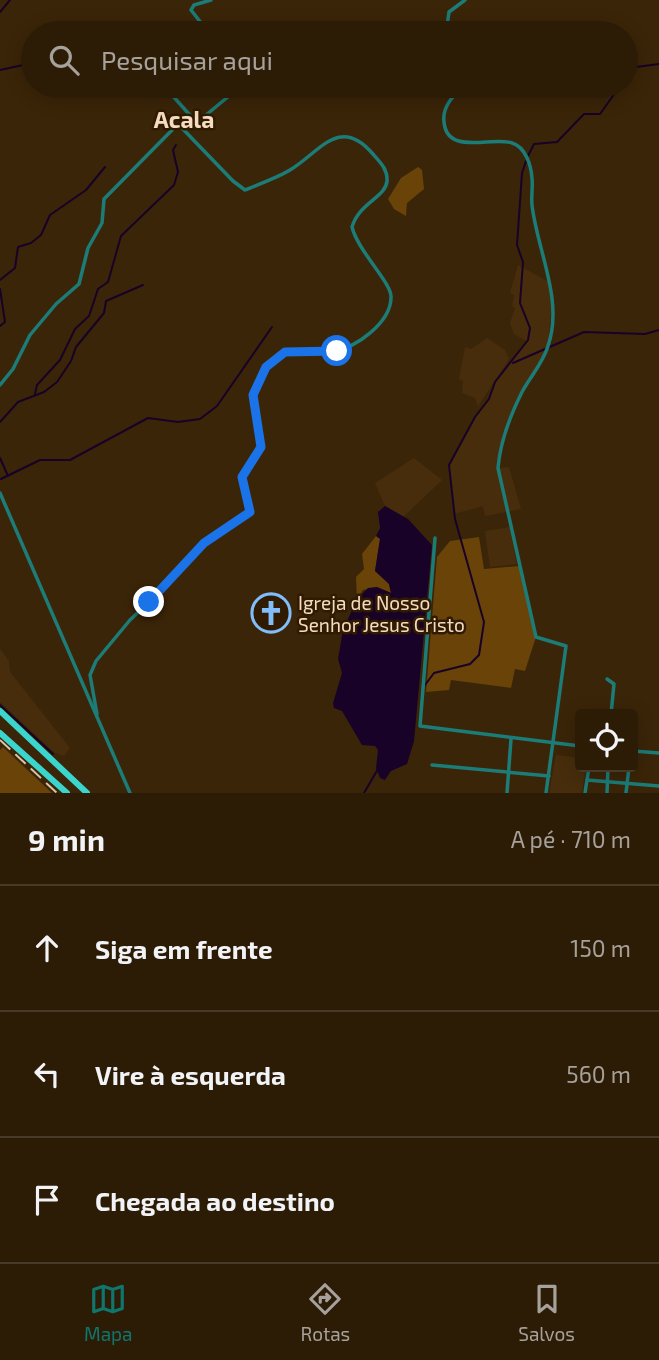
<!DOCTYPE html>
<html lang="pt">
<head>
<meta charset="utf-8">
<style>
	body { margin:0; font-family:"Exo 2",sans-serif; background:#382914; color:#f1f3f6 }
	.controls { position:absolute; right:21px; bottom:21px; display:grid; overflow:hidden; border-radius:7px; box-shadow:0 4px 18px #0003 }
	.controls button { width:63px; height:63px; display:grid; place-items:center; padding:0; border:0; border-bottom:2px solid #483a28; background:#2c1c06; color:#f1f3f6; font:35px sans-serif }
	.stop { position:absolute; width:21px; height:21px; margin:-16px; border:5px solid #1a73e8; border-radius:50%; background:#fff }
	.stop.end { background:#1a73e8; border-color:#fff; box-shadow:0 2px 7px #0008 }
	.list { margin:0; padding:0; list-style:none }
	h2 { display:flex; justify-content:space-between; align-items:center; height:91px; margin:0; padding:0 28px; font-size:30px }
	h2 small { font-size:23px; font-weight:400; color:#a6a19b }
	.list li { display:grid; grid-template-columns:46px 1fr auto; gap:21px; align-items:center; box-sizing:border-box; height:126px; padding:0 28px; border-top:2px solid #483a28 }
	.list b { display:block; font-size:26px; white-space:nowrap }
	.list em { font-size:23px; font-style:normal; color:#a6a19b }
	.icon { flex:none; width:38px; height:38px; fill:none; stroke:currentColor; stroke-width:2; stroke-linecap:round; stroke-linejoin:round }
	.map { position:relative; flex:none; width:659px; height:793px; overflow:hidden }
	.search { position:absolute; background:#2c1c06; box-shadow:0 4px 18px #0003; left:21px; right:21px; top:21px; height:77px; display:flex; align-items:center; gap:18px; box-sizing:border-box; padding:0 24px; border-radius:38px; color:#a6a19b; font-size:26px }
	.sheet { height:469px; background:#2c1c06 }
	nav { display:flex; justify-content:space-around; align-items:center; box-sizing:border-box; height:98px; border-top:2px solid #483a28; background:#2c1c06; font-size:19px; color:#a6a19b }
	nav a { display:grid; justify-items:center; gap:4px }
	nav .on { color:#0f766e }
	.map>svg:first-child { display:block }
	.built { fill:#472d0c }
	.green { fill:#6a4308 }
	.water { fill:#190227 }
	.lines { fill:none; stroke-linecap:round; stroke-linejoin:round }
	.stream { stroke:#190227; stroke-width:2 }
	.minor { stroke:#1c7c78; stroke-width:3.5 }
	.tertiary { stroke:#1c7c78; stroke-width:3.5 }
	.trunk { stroke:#3ad6ce; stroke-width:6 }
	.rail { stroke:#dbc3a8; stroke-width:2; stroke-dasharray:14 7; stroke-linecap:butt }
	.route { stroke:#1a73e8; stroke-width:9 }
	.labels { text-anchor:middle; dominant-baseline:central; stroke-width:5; stroke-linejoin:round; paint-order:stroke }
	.poi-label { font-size:19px; fill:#f4dbc1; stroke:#301b00; text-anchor:start }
	.quarter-label { font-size:23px; font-weight:bold; fill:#f4dbc1; stroke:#301b00 }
</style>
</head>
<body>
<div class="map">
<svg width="659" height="793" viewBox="0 0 659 793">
	<rect width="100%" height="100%" fill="#3b2508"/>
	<g class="built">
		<path d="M518,265L549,282L552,299L548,347L519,400L502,445L499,468L509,467L521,509L485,516L483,506L454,514L449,465L475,417L489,399L495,382L527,341L514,334L510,323L515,308L512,306L514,295L510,293Z"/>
		<path d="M487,338L505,350L509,359L478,406L475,398L462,393L463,381L459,379L465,347L471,349Z"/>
		<path d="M414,458L442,480L403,517L385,506L375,483Z"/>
		<path d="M510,527L517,564L490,567L485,531Z"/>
		<path d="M0,649L9,661L10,672L70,748L64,756L55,753L0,702Z"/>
		<path d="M556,755L580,758V767H586L582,793H549Z"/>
	</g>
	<g class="green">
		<path d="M418,167L422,170L424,189L407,203L406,216L394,209L388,199L401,178Z"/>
		<path d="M376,536L380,539L375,571L389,584L391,593L377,587L363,590L357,599L356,577L364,569L362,554Z"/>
		<path d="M479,537L484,569L520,566L536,637L525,671L515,669L511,688L451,680L449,690L426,692L437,557L450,541Z"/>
		<path d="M3,747L52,793H0V750Z"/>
	</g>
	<path class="water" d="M385,506L408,519L432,545L414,741L407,764L391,771L385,780L380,778L376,768L378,750L375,746L362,745L342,711L334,708L333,703L342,673L338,659L343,630L357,599L368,588L377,587L391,593L389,584L375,571L380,539L376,536L380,528L378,512Z"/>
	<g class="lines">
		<g class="stream">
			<path d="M0,12L10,0"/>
			<path d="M127,33H134"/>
			<path d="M0,70L23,65L33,67"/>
			<path d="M626,79L636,67L659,64"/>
			<path d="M528,156L534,144L557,142L584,114H600L620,86"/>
			<path d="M0,280L15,268L18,247L31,243L41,235L50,215L86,190L105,167"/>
			<path d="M0,289L5,322L0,326"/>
			<path d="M513,363L584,332L645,334L659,330"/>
			<path d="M35,394L37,385L60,360L75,329L89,316L98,289L108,282L121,236L174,185L178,172L173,150L176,145"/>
			<path d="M0,422L18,402L44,392L57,382L71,361L76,347L104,313L106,301L143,285"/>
			<path d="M0,458L8,476"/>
			<path d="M1,479L40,460H70L148,418L178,422L200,419L217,406L272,327"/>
			<path d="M425,685L434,673L470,664L479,655L484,622L455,519L449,465L475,417L489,399L495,382L528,340L530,328L520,303L523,262L517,245L522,173L526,161"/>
			<path d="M0,705L53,754"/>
			<path d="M364,793L378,769"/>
		</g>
		<g class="minor">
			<path d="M209,33L191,10L194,5L211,0"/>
			<path d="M450,33L447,26L449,12L465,0"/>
			<path d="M164,86L196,122"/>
			<path d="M463,86C453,96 442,107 444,122C447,156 492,136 512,143C526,147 531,166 532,178C533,187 531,196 532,205C537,250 564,300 548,346C543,363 530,377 522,392C511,414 500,443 498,468L536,637L566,646L546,793"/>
			<path d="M179,125L200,120L241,86"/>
			<path d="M0,385L13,369L30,335L56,304L79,284L88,248L102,223L104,199L176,126L179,125L233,181L245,190C259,184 277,178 290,170C319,153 339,115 372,153C379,161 388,169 387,181C386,197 359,203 352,227C358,251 390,281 391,296C392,322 355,349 332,352C317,354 299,348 284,353C269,358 259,375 254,389C247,408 263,427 261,447L242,477L250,512L204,543L170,582L130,620L96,661L90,675L97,714"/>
			<path d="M435,538L420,726L580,746"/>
			<path d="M607,679L614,684L611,714"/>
			<path d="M633,751L659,753"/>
			<path d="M432,765L549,776"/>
			<path d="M587,780L659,786"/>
			<path d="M507,793L511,739"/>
			<path d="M585,793L589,767"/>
			<path d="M607,793L608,767"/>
			<path d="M626,793L629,767"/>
		</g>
		<path class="tertiary" d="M0,493L130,793"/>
		<g class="trunk">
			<path d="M0,711L87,793"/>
			<path d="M0,733L67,793"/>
		</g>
		<path class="rail" d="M0,740L57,793"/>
	</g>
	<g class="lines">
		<path class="route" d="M149,602L204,543L250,512L242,477L261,447L253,395L266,367L285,352L337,351"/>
	</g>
	<defs>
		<g id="church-ring" transform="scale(2.0125)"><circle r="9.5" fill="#301b00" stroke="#80bdfa" stroke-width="1.5"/><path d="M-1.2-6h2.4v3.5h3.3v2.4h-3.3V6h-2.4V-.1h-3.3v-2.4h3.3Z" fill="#80bdfa"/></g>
	</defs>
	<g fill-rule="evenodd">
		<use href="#church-ring" x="271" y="613"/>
	</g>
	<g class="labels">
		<g class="poi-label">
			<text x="298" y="602">Igreja de Nosso<tspan x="298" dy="22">Senhor Jesus Cristo</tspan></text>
		</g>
		<g class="quarter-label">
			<text x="184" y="119">Acala</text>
		</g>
	</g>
</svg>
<div class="controls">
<button><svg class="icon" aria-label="locate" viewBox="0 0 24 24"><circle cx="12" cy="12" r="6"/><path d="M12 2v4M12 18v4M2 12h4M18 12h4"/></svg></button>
</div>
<div class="stop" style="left:337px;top:351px"></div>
<div class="stop end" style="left:149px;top:602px"></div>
<div class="search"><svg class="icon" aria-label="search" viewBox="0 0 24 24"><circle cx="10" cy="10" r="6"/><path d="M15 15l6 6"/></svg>Pesquisar aqui</div>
</div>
<section class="sheet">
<h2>9 min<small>A pé · 710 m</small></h2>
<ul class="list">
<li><svg class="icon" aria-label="ahead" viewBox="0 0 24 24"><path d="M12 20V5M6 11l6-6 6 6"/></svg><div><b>Siga em frente</b></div><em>150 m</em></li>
<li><svg class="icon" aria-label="left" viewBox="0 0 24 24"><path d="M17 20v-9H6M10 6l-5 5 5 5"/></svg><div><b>Vire à esquerda</b></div><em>560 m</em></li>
<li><svg class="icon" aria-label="arrive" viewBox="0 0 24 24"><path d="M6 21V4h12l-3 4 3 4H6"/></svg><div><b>Chegada ao destino</b></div></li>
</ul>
</section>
<nav>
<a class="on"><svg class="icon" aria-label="map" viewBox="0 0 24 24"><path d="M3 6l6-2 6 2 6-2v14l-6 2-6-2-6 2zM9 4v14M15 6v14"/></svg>Mapa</a>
<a><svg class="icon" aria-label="directions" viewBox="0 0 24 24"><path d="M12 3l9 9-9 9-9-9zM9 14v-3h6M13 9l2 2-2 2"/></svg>Rotas</a>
<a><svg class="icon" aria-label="saved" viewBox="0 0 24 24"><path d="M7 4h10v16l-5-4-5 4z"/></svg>Salvos</a>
</nav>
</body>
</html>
